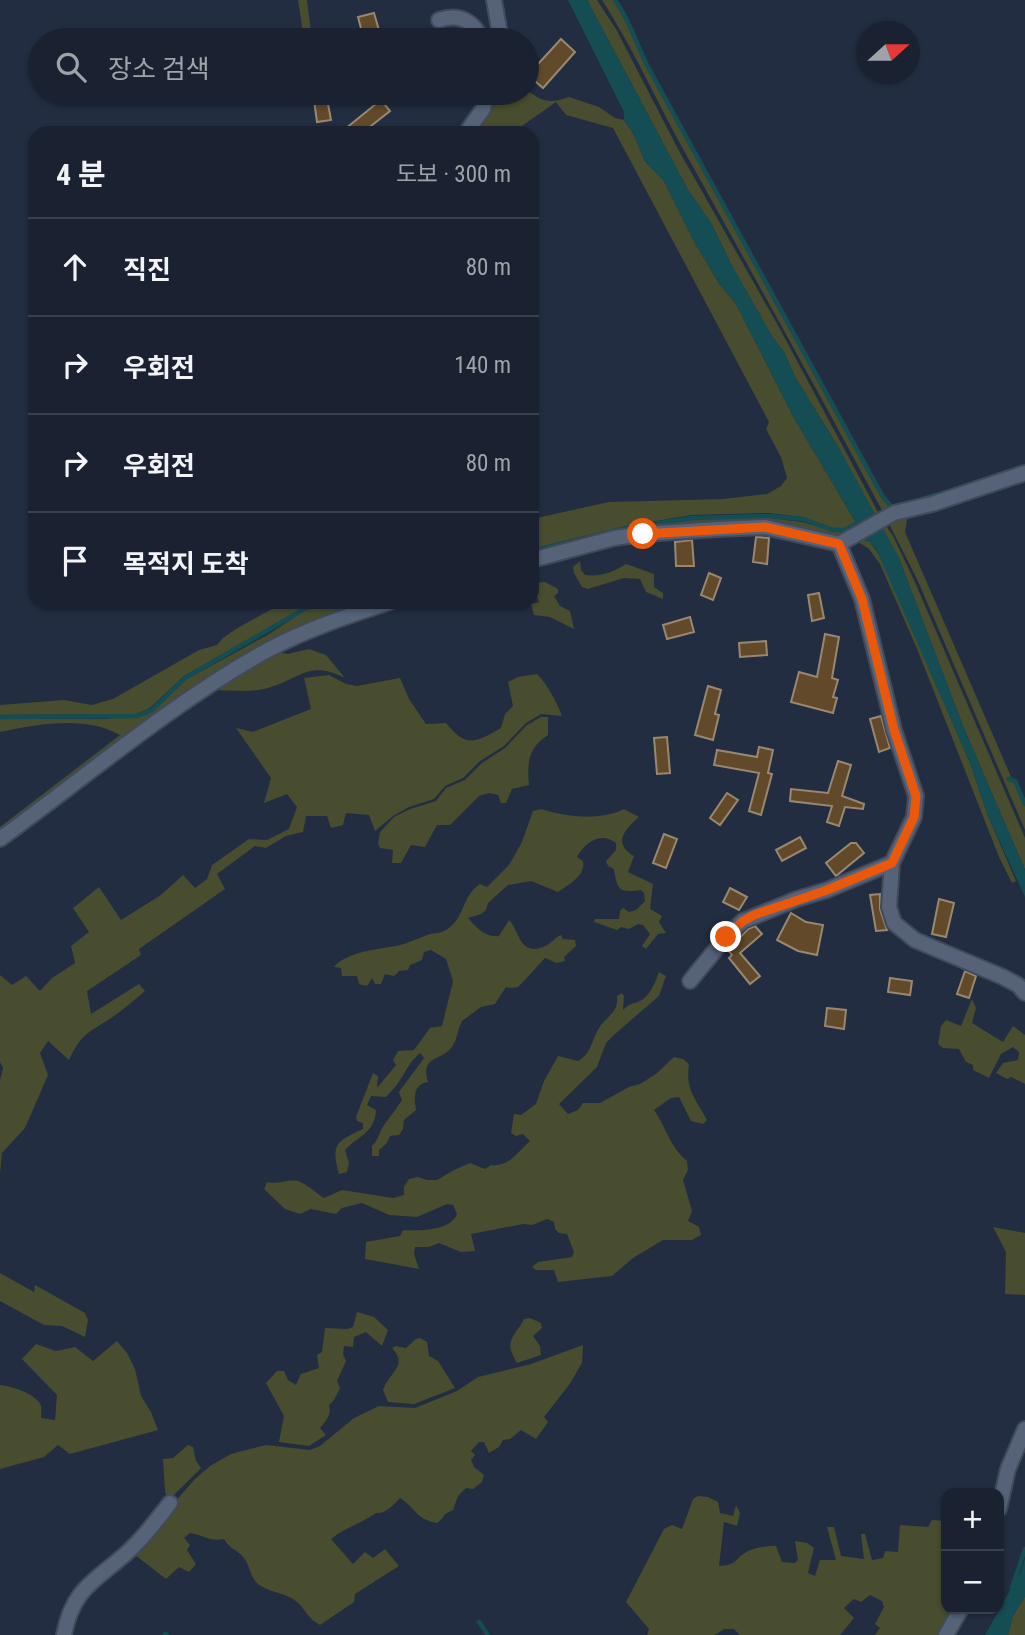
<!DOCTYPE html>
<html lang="ko">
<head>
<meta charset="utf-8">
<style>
	body { margin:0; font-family:"Roboto Condensed","Noto Sans KR",sans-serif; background:#272f3d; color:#f1f3f6 }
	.controls { position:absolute; right:21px; bottom:21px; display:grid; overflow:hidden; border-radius:14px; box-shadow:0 2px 5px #0004 }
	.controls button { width:63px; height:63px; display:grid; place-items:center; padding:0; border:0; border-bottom:2px solid #383f4d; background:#1a2231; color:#f1f3f6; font:35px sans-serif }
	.compass { position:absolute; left:857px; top:21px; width:63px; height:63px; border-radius:50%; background:#1a2231; box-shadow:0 2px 5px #0004; rotate:69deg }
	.stop { position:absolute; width:21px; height:21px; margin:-16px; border:5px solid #ea580c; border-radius:50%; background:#fff }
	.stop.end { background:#ea580c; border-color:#fff; box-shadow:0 2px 7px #0008 }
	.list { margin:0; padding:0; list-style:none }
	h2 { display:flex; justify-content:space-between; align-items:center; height:91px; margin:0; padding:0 28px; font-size:30px }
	h2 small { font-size:23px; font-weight:400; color:#9fa4ab }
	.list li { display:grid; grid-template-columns:46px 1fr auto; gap:21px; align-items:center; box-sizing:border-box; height:98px; padding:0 28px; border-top:2px solid #383f4d }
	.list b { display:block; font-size:26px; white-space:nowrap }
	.list em { font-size:23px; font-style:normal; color:#9fa4ab }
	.icon { flex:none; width:38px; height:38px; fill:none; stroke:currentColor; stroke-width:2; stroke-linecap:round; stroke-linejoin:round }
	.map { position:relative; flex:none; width:1025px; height:1635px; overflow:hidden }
	.search { position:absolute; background:#1a2231; box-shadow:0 2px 5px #0004; left:28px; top:28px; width:511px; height:77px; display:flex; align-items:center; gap:18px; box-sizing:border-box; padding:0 24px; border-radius:38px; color:#9fa4ab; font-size:26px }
	.panel { position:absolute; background:#1a2231; box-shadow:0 2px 5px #0004; left:28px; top:126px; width:511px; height:483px; border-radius:21px }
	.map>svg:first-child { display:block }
	.green { fill:#474d2e }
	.water { fill:#144d53 }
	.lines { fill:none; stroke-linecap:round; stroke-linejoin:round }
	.stream { stroke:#144d53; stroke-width:4.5 }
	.building { fill:#614929; stroke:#998870; stroke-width:2 }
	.minor-casing { stroke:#404a5a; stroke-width:18 }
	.minor { stroke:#556278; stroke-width:14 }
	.route { stroke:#ea580c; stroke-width:9 }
</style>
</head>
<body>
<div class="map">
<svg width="1025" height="1635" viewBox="0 0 1025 1635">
	<rect width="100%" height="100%" fill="#222d41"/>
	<g class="green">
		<path d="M298,0H307L312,40H304Z"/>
		<path d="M587,0H597L616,29L678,149L780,329L878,512L875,518L840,450L795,377L784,352L773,338L732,266L711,223L688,190Z"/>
		<path d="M602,0H613C627,20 635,44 646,66L883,497L890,507L899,508L885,516C819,393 751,271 683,149C656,100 633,48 602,0Z"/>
		<path d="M527,90C542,102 550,104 569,97L599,107L615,118L624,120L633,133L645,161L664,181L695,243L718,282L736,304L793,416L856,523L855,529L839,538L785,528L633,530L694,519L770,518L802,522L843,533L854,524L844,528H833L803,517L768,513L692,515L626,526L532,549V519L609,502L724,499L767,494L781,486L787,478L781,457L766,429L769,422L613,128L566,115L556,102L512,133H470L489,101L501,93H527Z"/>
		<path d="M908,513L905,532L1012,779L1009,778V780L1014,782L1025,806V830L917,579L887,520Z"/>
		<path d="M885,524L893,536L914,580L1025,838V870L963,726L898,556L880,527Z"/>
		<path d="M859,538L870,542L882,559L970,763L988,816L1016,881L1012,883L999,857L918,651L880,564L869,549L855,540Z"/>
		<path d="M580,561L581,570L585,575C602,577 613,572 626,564L654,574V587L663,593V599L646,592L640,579L624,578L588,589L582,587L574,573L573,567Z"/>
		<path d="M532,579L534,583L545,582L558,589V593L554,596L560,606L570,611L574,629L550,617L534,615L531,604L539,602L536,594L532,595Z"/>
		<path d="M284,602H319L305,607L184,676L150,708L136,714L0,715V705L64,700L92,705L113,699L199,650L217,645L223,638L236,629Z"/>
		<path d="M331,602H368L263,650L0,835V827L120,735C86,715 37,724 0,732V719H104L146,715L187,679L269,634L307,609Z"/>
		<path d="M309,649L326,655L345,678C309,660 302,678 268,688C251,693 231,690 213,690L275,652L288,654Z"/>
		<path d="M537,674C547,684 557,702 562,716L541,714L526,723L504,746L480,761L463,778L445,786L434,799L409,807L393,816L375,831L369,815L346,813L343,825L331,828L327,816H306L303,832L286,836L266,848L255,846L217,874L225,889L139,949L141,955L87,991L91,1014L139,984L145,991C133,1001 121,1012 108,1020C87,1033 80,1036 69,1060L48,1041L40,1053L48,1075L25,1128L2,1153L0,1174V1080L3,1068L0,1062V975L12,985L26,976L40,991L52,978L75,963L71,946L89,932L73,908L99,887L121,920L161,895L183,875L195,888L207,879L212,865L249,839L267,840L289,829L297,807L287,794L264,803L271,778L236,728L253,732L311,709L304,678L329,675L346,684L357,686L400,678L409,699L426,724L446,723C466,748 475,743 501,728L505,714L513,706L508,682L518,677Z"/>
		<path d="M541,717H548V735C528,748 527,763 529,785L512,789L506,803H501L498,795L489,793L479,796L450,825H437L425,847L411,845L401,863H392L393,850L380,848L378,843L380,832L394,817L410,809L436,801L446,788L465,780L482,763L505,748L527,725Z"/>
		<path d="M541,809C566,817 600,821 624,809L639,817C625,829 612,843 634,856L628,872L653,884L650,909L662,916L659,922L666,933L658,934L646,949L642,946L650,934L643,925L638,924L629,929L621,927L617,930L594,922L595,919H619L620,911L623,908L629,912L636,910L645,901L644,893L641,890C620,893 617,891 614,869L608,866L606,861L616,850V843C601,831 585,842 577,857L583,861C586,876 569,884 558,892L531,881L508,885L488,903L486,910L481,914L468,918C475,926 485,938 499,936L509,920C520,931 519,956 543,947C550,945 554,938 561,935L563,939L575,940L576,946L564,957L565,961L557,963L545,958C541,962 521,985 518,987C515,988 509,988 506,987L495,1004L481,1007L462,1021C457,1031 458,1039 451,1048C441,1061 420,1056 428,1082C413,1084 414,1098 416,1110L404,1120L403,1129L399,1135L390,1136L387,1143L379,1150V1156H372V1146C379,1139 379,1132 384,1125C390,1117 396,1109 402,1100L399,1092L424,1058L420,1053C409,1062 406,1072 398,1083C395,1088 390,1092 386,1097L371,1096L367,1105L376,1110C375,1133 358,1136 345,1150L349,1163L347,1172L339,1174C330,1143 338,1141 363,1129V1123L357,1121L356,1117L373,1073L378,1076L377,1088L396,1065L393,1060L398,1051L414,1050L430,1028L442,1026L453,981L446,959L431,950L424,952L422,960L410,965L408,970L399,971L394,976L385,974L381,984H375L372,978L367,986L359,984L357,976H342L341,968L334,967C350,949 383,950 404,944C413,941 421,937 430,934C435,933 441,933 446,930C465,919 462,895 480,884L487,887L509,865L522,842L533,811Z"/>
		<path d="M659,972L666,976L659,996L615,1034L606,1043L597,1067L559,1104L568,1114L578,1110L583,1103H600L629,1087L640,1084L656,1074L674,1057L683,1059L689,1064C685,1090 696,1099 707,1120L703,1124L691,1121L679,1097L671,1098L654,1110C666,1127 670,1147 687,1161L688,1170L683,1180L692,1211L688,1221L699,1227L701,1235L692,1240H663L633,1258L612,1276L558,1282L554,1270H536L532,1267L538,1262L572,1257L574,1252L567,1234L559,1233L555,1229L554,1222L547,1219L532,1225L523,1224L471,1234L475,1251L461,1252L439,1243L429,1247H415L414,1254L419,1269L365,1259L366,1242L400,1236L403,1230C419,1231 451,1231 457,1214L453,1205L447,1204L417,1217L389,1215L362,1203L342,1208L336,1214L311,1209L300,1214L285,1209L264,1189L267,1182C278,1185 287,1179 298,1181C307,1184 316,1193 324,1198L342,1190L393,1198L404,1195V1187L409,1179L418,1177L427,1180H437L454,1170L470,1163L485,1169L491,1165C510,1167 517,1152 530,1141L523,1134L516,1136L511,1133L514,1114L521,1115L536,1104L544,1081L558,1056L578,1061C592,1053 591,1041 599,1028C606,1016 619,1013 617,996L622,993L624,996L623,1010C629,1004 631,1004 638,1002C650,997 655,983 659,972Z"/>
		<path d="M972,999L976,1008L972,1023L1003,1042L1013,1026L1025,1035V1084L1011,1077L1007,1079L996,1073L1003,1063L1018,1060L1019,1052L1013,1047L1001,1054L989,1078L973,1070V1065L966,1062L959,1049L943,1048L938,1044L941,1026L946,1020L961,1026Z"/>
		<path d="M993,1227L1025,1233V1295L1005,1294L1006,1252Z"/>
		<path d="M0,1273L34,1292L35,1285L85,1313L88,1320L85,1337L62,1326L44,1325L0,1301Z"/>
		<path d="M357,1312L374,1317L388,1330L382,1346L366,1332L354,1337L353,1347L344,1346L343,1354L346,1361L337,1381L340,1388L334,1400L329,1405C332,1414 326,1421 320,1428L326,1435L309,1446L279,1442L284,1416L266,1383L277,1371H284L288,1380L296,1385L301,1374L319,1368L317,1355L322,1352L325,1328L347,1329L353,1327Z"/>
		<path d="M530,1318L541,1323L542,1328L533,1336L540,1346L541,1355L517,1363C503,1340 514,1338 524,1319Z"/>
		<path d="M420,1338L427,1342L429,1356L438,1361L455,1388L414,1404L388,1402L383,1390C389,1372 409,1366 392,1348L396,1346L406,1348L416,1339Z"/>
		<path d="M117,1341L127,1353L135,1369L141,1396L151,1412L158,1430L70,1454L58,1445L44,1457L0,1469V1385C11,1386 30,1392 38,1401C43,1405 41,1413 41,1418L55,1420L57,1395L22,1359L36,1344L56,1351L75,1347L93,1361Z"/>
		<path d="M583,1345L582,1363L569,1385L544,1417L548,1422L536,1439L521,1430L510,1439L503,1440L499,1447L489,1453L484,1442H479L471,1451L475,1455L471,1460L474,1467L484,1475L482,1482L473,1489L466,1488L458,1496L453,1510L445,1514L442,1519L437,1523C415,1519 416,1508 400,1498C393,1505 386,1514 376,1513C360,1524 346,1527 331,1539L353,1564L365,1552L373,1558L385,1549L399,1566L355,1594L354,1602L320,1625C307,1618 307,1611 297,1602C287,1593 272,1593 261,1586C250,1580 251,1567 244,1558C238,1550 229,1549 224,1539C210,1542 203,1535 190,1533L184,1538L190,1545L187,1550L196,1564L189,1572L179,1567L166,1579L135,1555L130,1553L195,1479L210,1466L231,1454L266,1445L310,1450L320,1446L354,1418L379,1406L415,1408L457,1391L478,1377L531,1364Z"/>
		<path d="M188,1445L193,1447L196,1461L201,1468L168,1501L165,1491L163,1459L173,1458Z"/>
		<path d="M698,1496L708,1497L718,1502L720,1513L733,1516L736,1505L740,1513L737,1526L724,1522L719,1566C738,1565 734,1559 748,1551C757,1547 767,1546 776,1546L782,1562L795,1563L798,1560L795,1541L807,1543L814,1548L808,1573L815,1576L820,1560H836L827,1527H834L841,1556L864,1559L861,1534H865L872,1560L883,1558L885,1551L898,1552L900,1525L928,1527L932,1520L946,1521V1609H957L941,1635H875L880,1628L875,1624L884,1607L882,1601L870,1595L861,1602L854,1599L844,1608L854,1618L840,1635H740L734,1629H724L715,1635H647L649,1629L626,1602L664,1529L672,1525L682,1529L693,1499Z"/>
		<path d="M1025,1596V1635H1008L1013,1616Z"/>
	</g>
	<g class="water">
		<path d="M568,0H587L688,190L711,223L732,266L773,338L784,352L795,377L840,450L898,556L963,726L1025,870V897L988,816L970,763L876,549L870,542L859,538L856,523L793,416L736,304L718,282L695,243L664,181L645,161L633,133L624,120V112Z"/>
		<path d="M1025,1558V1596L1013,1616L1008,1635H985L1021,1571Z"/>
	</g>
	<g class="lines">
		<g class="stream">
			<path d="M615,0C629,19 636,43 647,65L883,497L891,506L897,507"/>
			<path d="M922,499L947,492"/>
			<path d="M532,551L627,528L692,518L768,516L803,519L833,530H844L860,522"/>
			<path d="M0,717L137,716L152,710L185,678L306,608L325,602"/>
			<path d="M1009,779L1015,781L1025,804"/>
			<path d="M1012,1588L1025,1549"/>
			<path d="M479,1622L488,1635"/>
			<path d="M165,1634L167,1635"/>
		</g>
	</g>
	<g class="building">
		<path d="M374,13L381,37L364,40L358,17Z"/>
		<path d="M561,39L575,52L543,88L528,75Z"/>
		<path d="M313,93H326L331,120L317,122Z"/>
		<path d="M381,100L390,111L362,133H340Z"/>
		<path d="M756,537L769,538L767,564L753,562Z"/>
		<path d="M692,540L694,566H676L675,542Z"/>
		<path d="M709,573L721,578L713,600L701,595Z"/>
		<path d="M819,593L824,618L812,621L808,595Z"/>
		<path d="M690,617L694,632L667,639L663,625Z"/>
		<path d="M825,634L839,637L832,678L838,680L833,697L837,698L833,713L791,702L799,672L817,677Z"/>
		<path d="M766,641L767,655L740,657L739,643Z"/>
		<path d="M708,686L721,690L715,714L719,715L713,740L695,735Z"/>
		<path d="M881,716L890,748L879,752L870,719Z"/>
		<path d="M667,737L670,773L657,774L654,738Z"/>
		<path d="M759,747L773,750L768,773L772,774L761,815L749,811L759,773L714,765L717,750L757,757Z"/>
		<path d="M838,761L851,765L842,796L864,804L863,809L845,807L839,826L827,822L832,806L790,801L791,789L828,793Z"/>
		<path d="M727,793L738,800L720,825L710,818Z"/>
		<path d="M664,834L677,839L666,868L653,863Z"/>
		<path d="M800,837L806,848L782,861L776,850Z"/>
		<path d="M851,843H856L864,853L836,876L826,863Z"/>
		<path d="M730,888L747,897L739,910L723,902Z"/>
		<path d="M880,894V909L887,930L876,931L870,895Z"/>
		<path d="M939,899L954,903L946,937L932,934Z"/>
		<path d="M791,913L806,922L823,925L817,955L798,951L777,940Z"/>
		<path d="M755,926L762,934L740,953L760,976L750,984L729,958L732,955L728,950L748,929Z"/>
		<path d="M965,971L976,976L969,998L957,994Z"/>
		<path d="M890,978L912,981L910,995L888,992Z"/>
		<path d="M827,1008L846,1010L844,1029L825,1026Z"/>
	</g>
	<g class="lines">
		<g class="minor-casing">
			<g id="minor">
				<path d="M494,0L501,40"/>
				<path d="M439,20C459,13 474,21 482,40"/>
				<path d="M466,133L483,109L488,93"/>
				<path d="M839,544L862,599L894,730L916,796L914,817L892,863L889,907L894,923L915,940L1003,977L1018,985L1025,993"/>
				<path d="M532,560L614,538L643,534L718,529L765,527L839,544L894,513L932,504L1025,473"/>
				<path d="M0,839C87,776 171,704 266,651C305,630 347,616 390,602"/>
				<path d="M690,981L726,937L743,921L797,899L827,890L892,863"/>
				<path d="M999,1509L1008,1469L1025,1429"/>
				<path d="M64,1635C73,1583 103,1578 135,1545C148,1532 159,1517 170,1503"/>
				<path d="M946,1635L961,1609"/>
			</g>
		</g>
		<use href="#minor" class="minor"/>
	</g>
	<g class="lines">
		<path class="route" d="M643,534L765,527L839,544L862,599L894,730L916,796L914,817L892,863L827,890L754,915L743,921L726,937"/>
	</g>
</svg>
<div class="controls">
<button>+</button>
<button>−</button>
</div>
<svg class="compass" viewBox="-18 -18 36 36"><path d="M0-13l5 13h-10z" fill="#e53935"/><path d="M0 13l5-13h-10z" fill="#9fa4ab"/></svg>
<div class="stop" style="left:643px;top:534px"></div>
<div class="stop end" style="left:726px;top:937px"></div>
<div class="search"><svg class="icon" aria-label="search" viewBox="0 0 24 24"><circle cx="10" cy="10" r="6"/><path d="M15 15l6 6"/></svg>장소 검색</div>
<section class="panel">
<h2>4 분<small>도보 · 300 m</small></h2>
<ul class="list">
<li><svg class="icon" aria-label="ahead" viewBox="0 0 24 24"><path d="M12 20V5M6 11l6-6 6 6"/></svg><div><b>직진</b></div><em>80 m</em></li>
<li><svg class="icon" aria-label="right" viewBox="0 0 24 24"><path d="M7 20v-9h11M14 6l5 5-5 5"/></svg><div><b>우회전</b></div><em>140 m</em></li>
<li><svg class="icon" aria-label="right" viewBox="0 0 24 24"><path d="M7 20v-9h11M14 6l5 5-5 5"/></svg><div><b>우회전</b></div><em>80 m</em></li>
<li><svg class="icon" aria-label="arrive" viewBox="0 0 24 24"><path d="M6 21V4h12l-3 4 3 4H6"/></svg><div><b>목적지 도착</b></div></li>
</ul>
</section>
</div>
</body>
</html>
